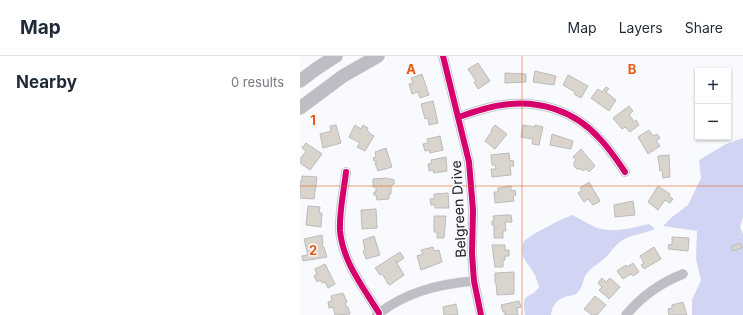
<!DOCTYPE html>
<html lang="en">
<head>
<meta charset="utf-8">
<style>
	body { margin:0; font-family:Inter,sans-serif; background:#f2f2f3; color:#1f2937 }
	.controls { position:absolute; right:12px; top:12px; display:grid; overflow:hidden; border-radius:0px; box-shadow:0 1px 3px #0004 }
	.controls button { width:36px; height:36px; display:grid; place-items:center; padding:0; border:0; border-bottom:1px solid #e0e1e3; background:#fff; color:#1f2937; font:20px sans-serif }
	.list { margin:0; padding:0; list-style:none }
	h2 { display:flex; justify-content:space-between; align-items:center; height:52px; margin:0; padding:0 16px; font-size:17px }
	h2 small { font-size:13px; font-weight:400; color:#747a83 }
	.map { position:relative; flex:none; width:443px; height:259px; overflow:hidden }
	header { display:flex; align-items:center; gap:24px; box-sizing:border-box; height:56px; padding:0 20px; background:#fff; border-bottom:1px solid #e0e1e3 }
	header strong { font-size:19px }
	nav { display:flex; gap:22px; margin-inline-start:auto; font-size:14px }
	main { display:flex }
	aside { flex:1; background:#fff }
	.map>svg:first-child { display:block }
	.forest { fill:#d1d5f3 }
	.building { fill:#d9d5cc; stroke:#bbbbbc }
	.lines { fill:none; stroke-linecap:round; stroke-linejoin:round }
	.minor-casing { stroke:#d6d7d9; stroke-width:10 }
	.secondary-casing { stroke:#d6d7d9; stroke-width:14 }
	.minor { stroke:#bdbec6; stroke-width:9 }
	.secondary { stroke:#bdbec5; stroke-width:13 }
	.cycleway-casing { stroke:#f8f9ff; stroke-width:8 }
	.cycleway { stroke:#d6006c; stroke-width:6 }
	.grid { fill:none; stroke:#e8590c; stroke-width:1; stroke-opacity:0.55 }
	.labels { text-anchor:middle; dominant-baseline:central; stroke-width:3; stroke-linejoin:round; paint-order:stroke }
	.street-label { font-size:14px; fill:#1a1a1c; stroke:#f8f9ff }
	.grid-label { font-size:13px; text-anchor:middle; font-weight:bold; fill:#e8590c; stroke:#f8f9ff; stroke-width:3; stroke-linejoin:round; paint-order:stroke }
</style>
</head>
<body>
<header>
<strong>Map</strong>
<nav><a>Map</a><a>Layers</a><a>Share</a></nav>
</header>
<main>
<aside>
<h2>Nearby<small>0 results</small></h2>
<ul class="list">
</ul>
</aside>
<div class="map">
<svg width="443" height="259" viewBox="0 0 443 259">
	<rect width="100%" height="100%" fill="#f9fafe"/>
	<g class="forest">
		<path d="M443,82V161L440,171L443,178V259H392V244L401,224L396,203L397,175L363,170L372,161L388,149L401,122L399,104L426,88Z"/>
		<path d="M272,159C280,163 287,167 295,171C313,178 331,172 349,168L355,173C344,178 333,178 323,184C315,188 311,197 305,202C300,207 293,210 288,216C282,222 284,231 277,237C274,240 269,239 265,241C257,243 252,250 251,259H225C221,233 230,245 239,231L235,219L223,201L222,193L224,185L232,179L260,164Z"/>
	</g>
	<g class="building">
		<path d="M178,7L190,25L178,33L174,26L176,25L168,13Z"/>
		<path d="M235,15L256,20L254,29L233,26Z"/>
		<path d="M205,17L226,18V26L205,27Z"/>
		<path d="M122,18L129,39L120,42L118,36L112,38L109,28L113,27L111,22Z"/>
		<path d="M268,19L288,30L281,42L274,38L275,36L263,29Z"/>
		<path d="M306,31L309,33L306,36L316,44L309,55L291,42L298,33L302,36Z"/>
		<path d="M133,45L138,67L129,69L128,62L125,63L121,48Z"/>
		<path d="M329,50L333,55L329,59L333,64L332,65L333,66L336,64L339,69L330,76L325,71L322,73L313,62Z"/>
		<path d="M36,69L41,87L23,92L20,78L31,75L30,70Z"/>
		<path d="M55,69L61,73L63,69L68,72L67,74L69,76V77L74,80L65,95L57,91L60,87L49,81Z"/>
		<path d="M195,69L207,78L195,93L185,85L192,75L191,74Z"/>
		<path d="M223,69L235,71V69L243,71L239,89L232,88L233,83L221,81Z"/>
		<path d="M349,74L353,80L357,78L360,82L356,85L360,90L348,98L338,81Z"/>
		<path d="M252,78L273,85L271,93L250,89Z"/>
		<path d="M140,80L143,94L130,97L129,94L125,95L123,88L128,87L127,83Z"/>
		<path d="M6,87L22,98L10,114L0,107V103L6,95L2,92Z"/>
		<path d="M86,92L92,111L78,115L75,107L77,106L76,105H74L73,102L76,101L75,96Z"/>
		<path d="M281,93L295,110L289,116L286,113L283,115L281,113H277L274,110V106L276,104L273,101Z"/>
		<path d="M209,97L210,105L213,104L214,110H210L211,119L192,121L191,113H196L195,109H192L191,99Z"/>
		<path d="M369,99L370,121L363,122L362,114L360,115L358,100Z"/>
		<path d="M146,101L147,115L134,117L133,114L129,115L128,108L132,107L131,104Z"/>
		<path d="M2,120L17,121L14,143L0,142V125H2Z"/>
		<path d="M87,122L88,123H92L94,124V128L91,130V138H89V143L77,144L76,139H74V136H76V131H73V123Z"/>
		<path d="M289,126L300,145L293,149L288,143L284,146L278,137L282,134L280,132Z"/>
		<path d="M211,130V135L215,134L216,139L213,140L214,145L195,147L194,136H198V132Z"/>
		<path d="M358,130L370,138L369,140L373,143L370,147L365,144L358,154L348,146Z"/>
		<path d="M148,137L149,152H135V149H131L130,143H134V138Z"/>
		<path d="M333,145L335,159L315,161L314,149Z"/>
		<path d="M8,150L20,151L19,157H22L21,171L6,169Z"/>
		<path d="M76,153L77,172L62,173L61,154Z"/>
		<path d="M205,159H211L212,166H205L206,175H203V182H194V169H192V165H194L193,160Z"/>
		<path d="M134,160H146L144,182H137V176H134Z"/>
		<path d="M22,179L23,187L22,188L23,191H24L27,201L3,205L2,200L8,199L4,183Z"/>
		<path d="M74,180L80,199L66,203L63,195L65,194L63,184Z"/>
		<path d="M372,181L389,182L388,195L368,193L369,188L372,189Z"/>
		<path d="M440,187L442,192L432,195L431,191Z"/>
		<path d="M192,189H205V194H209V200H205V204H203V211H195Z"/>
		<path d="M133,191L134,195L139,194L142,206L121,214L117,200L123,198L121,194Z"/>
		<path d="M354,191L361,203L344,213L341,209L344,207L340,200Z"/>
		<path d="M100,196L104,202L97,207L95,204L104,219L90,229L88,228L83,219L81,218L80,219L75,212Z"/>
		<path d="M333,207L339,216L333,220L331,218L323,223L317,215L326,209L327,211Z"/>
		<path d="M25,208L35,228L28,232L25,226L22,227L20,224L17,226L14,220L17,218L15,213Z"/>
		<path d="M214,216V238L197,239L196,227H195V217Z"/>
		<path d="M302,222L306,226L310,222L320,231L309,243L299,234L302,231L298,227Z"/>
		<path d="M43,237L47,246L45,247L46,251H48L50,258L35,259L33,251L29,252L28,246L32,245L31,240Z"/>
		<path d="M295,240L306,249L297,259H292L284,253Z"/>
		<path d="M219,245L221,251L217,252L218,259H205V256H203L201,249Z"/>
		<path d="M383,246L387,259H369L368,253L372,252V249Z"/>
		<path d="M156,248L158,259H144L143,251Z"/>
	</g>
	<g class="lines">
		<g class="minor-casing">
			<g id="minor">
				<path d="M143,0L169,106L173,154L172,198L174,225L181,259"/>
				<path d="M159,61C173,56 187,51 202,49C238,43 275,55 299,82C309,92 317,104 325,116"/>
				<path d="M46,116C44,135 39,155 40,175C43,206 63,231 79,257"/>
				<path d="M77,259C105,236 139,228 174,225"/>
				<path d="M326,259C342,240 360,227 383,218"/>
			</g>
		</g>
		<g class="secondary-casing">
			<g id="secondary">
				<path d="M0,25L16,13L36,0"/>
				<path d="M0,52L43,20L78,0"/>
			</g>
		</g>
		<use href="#minor" class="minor"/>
		<use href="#secondary" class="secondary"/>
		<g class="cycleway-casing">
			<g id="cycleway">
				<path d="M143,0L169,106L173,154L172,198L174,225L181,259"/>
				<path d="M159,61C173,56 187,51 202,49C238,43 275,55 299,82C309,92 317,104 325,116"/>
				<path d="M46,116C44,135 39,155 40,175C43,206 63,231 79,257"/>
			</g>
		</g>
		<use href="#cycleway" class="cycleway"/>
	</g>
	<path class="grid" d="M222,0V259M0,130H443"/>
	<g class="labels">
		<g class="street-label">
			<text transform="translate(158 153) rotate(-93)">Belgreen Drive</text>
		</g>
	</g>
	<g class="grid-label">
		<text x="111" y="18">A</text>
		<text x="332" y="18">B</text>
		<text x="13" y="69">1</text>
		<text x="13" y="199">2</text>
	</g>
</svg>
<div class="controls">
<button>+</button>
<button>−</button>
</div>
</div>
</main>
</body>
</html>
